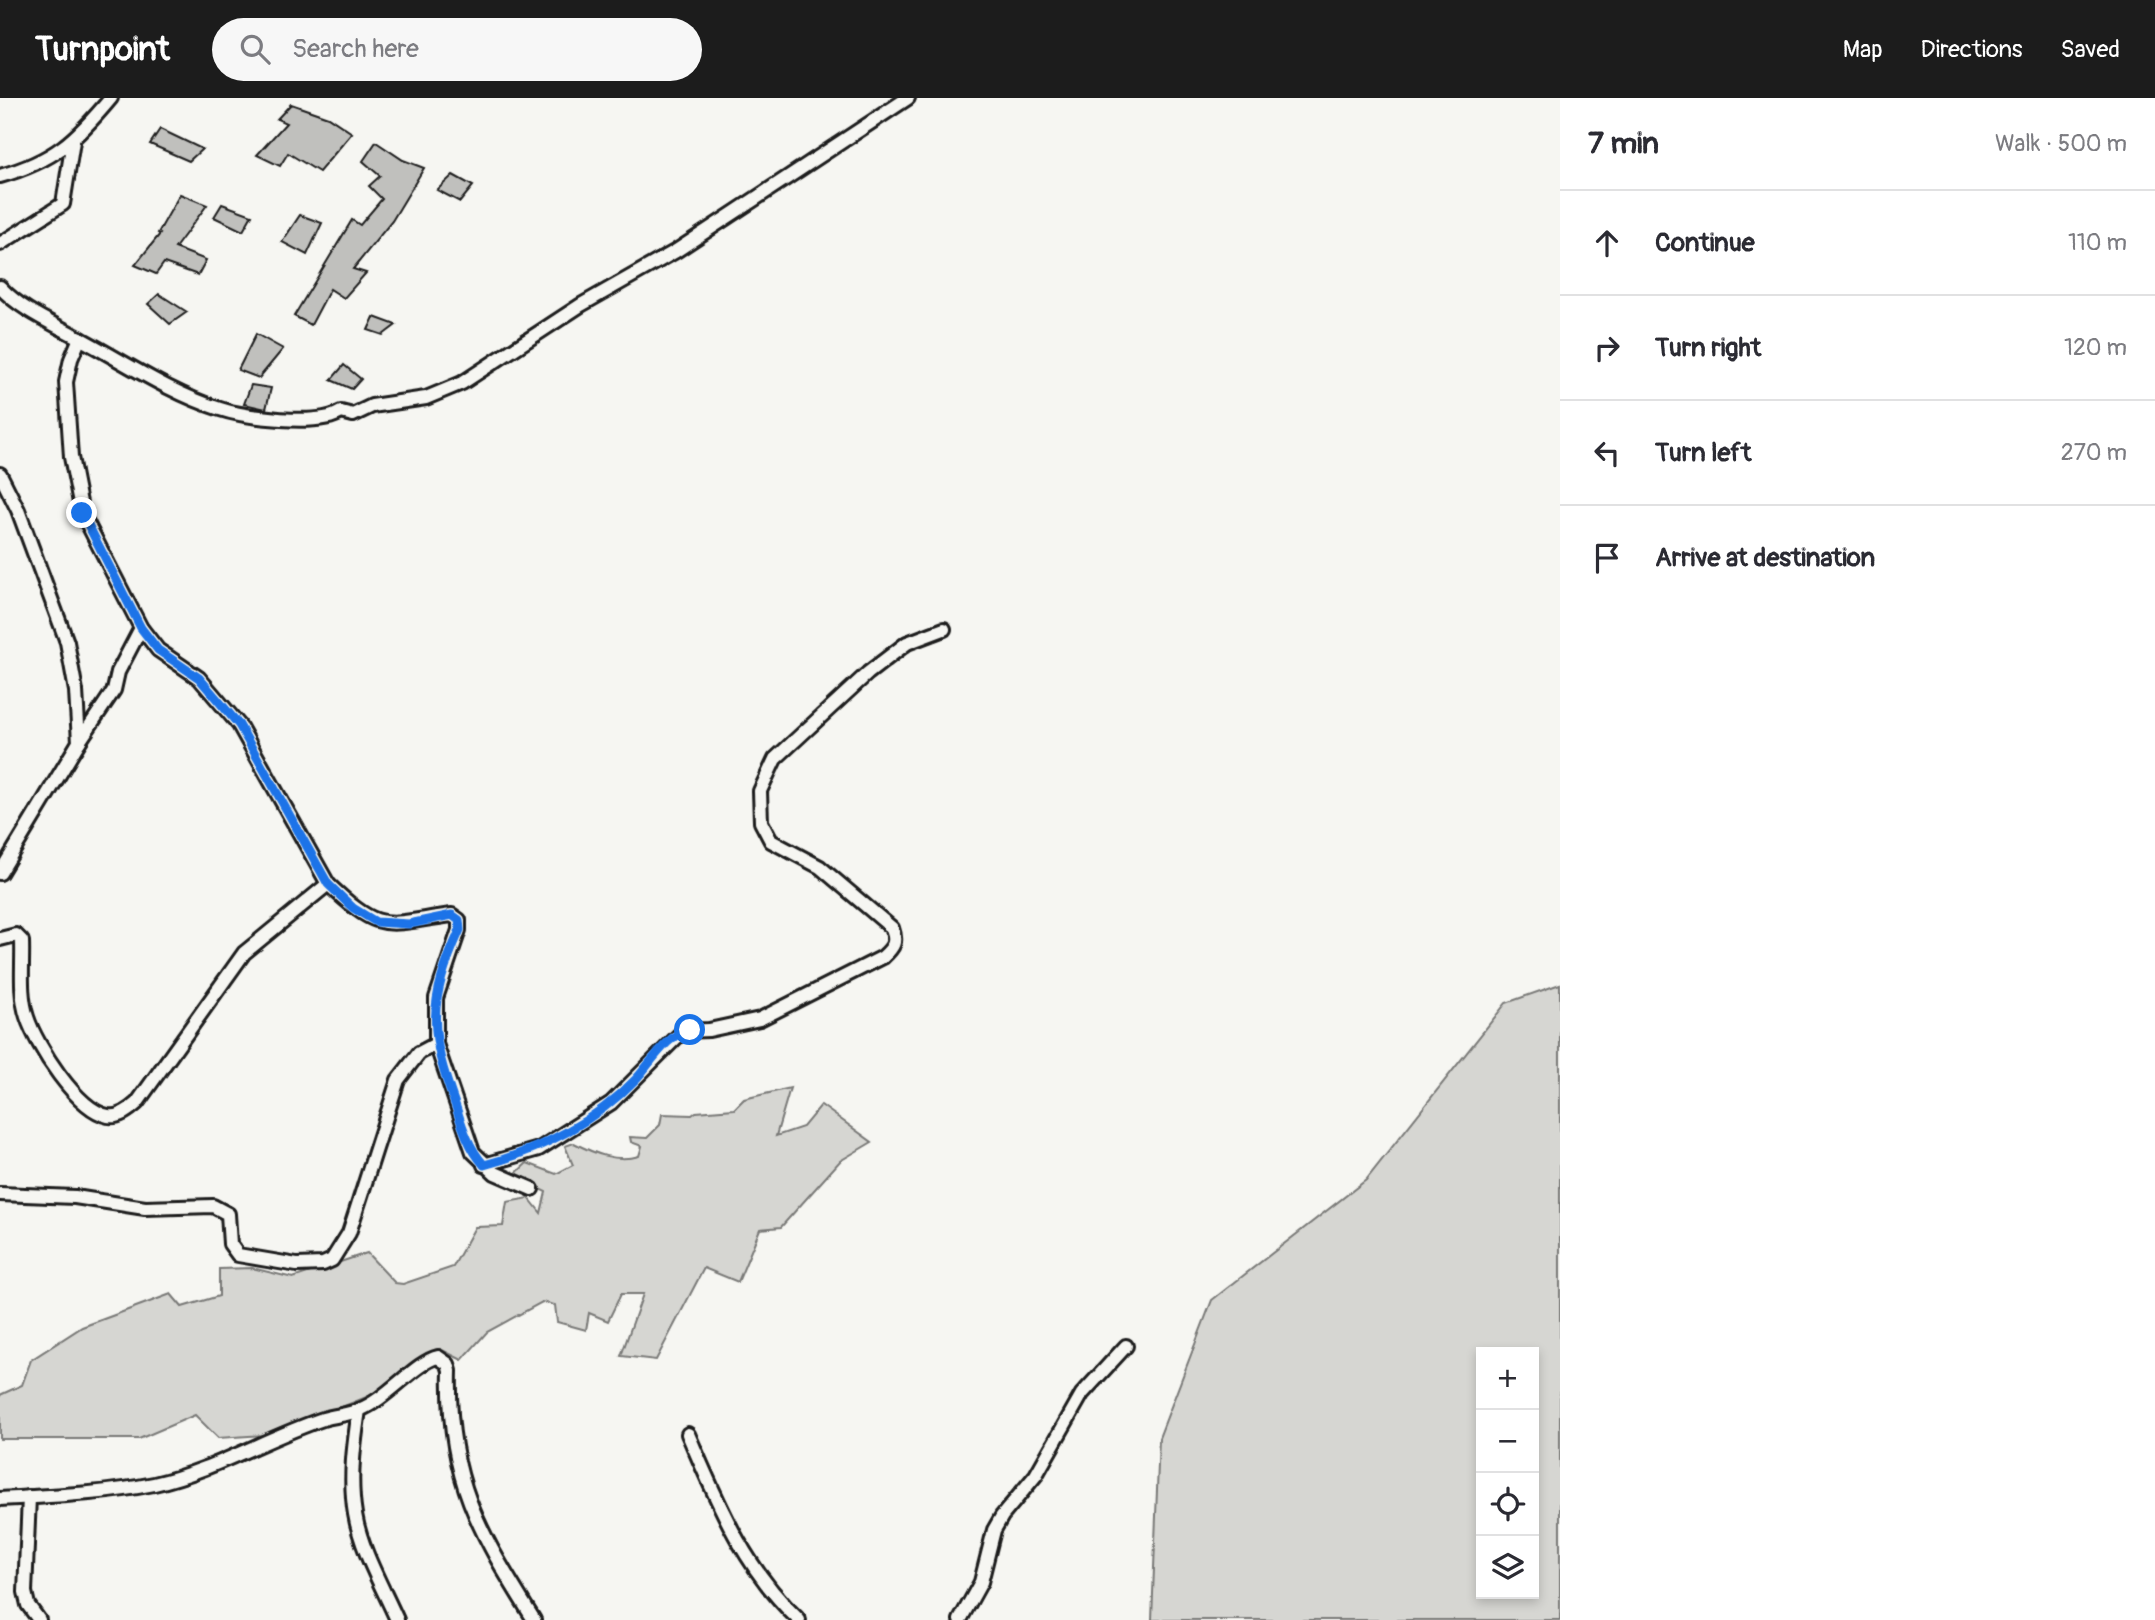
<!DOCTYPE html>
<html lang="en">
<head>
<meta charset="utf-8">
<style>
	body { margin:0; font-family:Pangolin,sans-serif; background:#f7f7f7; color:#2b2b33 }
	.controls { position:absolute; right:21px; bottom:21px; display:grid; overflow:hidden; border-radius:0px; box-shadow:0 4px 10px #0003 }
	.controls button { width:63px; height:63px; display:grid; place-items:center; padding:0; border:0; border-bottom:2px solid #e1e1e2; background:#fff; color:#2b2b33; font:35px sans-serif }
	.stop { position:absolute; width:21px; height:21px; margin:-16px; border:5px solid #1a73e8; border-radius:50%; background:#fff }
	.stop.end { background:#1a73e8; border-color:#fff; box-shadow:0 2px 7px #0008 }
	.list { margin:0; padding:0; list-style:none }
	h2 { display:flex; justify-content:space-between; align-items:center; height:91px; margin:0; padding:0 28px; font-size:30px }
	h2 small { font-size:23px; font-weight:400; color:#7c7c81 }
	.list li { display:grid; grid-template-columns:46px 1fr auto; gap:21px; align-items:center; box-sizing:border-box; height:105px; padding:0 28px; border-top:2px solid #e1e1e2 }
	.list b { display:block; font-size:26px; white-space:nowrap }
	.list em { font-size:23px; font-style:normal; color:#7c7c81 }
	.icon { flex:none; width:38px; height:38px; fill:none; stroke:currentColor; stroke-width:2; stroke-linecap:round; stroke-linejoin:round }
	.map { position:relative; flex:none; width:1560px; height:1522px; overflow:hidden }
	header { display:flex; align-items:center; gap:42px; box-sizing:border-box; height:98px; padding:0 35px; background:#1c1c1c; color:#fff }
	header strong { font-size:33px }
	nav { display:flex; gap:38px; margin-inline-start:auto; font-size:24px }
	.search { width:490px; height:63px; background:#f7f7f7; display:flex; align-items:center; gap:18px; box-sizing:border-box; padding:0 24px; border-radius:38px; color:#7c7c81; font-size:26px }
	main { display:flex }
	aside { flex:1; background:#fff }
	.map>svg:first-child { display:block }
	.green { fill:#d6d6d2; stroke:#797977; stroke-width:2; fill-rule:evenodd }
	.building { fill:#c0c0bd; stroke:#1c1c1c; stroke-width:2 }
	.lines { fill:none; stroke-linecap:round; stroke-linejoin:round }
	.street-casing { stroke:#1c1c1c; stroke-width:18 }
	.street { stroke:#f6f6f2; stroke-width:12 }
	.route { stroke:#1a73e8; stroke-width:9 }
</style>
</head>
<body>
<header>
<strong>Turnpoint</strong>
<div class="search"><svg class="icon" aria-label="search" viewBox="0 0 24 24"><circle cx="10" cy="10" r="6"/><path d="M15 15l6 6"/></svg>Search here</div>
<nav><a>Map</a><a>Directions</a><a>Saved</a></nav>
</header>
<main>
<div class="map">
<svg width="1560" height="1522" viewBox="0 0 1560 1522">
	<rect width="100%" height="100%" fill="#f6f6f2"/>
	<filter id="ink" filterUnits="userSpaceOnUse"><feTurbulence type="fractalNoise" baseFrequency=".0143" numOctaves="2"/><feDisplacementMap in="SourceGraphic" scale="14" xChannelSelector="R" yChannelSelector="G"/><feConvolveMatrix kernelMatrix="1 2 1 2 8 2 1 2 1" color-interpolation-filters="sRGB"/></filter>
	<g filter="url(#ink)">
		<g class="green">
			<path d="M1560,886V1522H1152L1159,1340L1212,1202L1366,1082L1506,905ZM1481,1254H1534V1496H1481Z"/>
			<path d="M790,990L776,1038L803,1029L821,1007L872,1044L840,1063L781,1129L760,1131L738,1184L704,1170L656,1262L621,1258L643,1196H621L608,1223L589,1215L586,1232L557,1224L555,1207L542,1204L487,1234L462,1262L440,1251L412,1267L374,1296L322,1317L265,1337L218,1340L195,1317L139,1341H0V1297L22,1287L31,1262L82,1229L171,1196L182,1209L219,1198V1171L252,1170L293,1180L367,1155L395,1185L403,1186L453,1169L475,1129L503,1128L507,1104L529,1100L541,1115L546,1094L513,1078L527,1065L556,1076L573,1067L565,1048L574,1045C593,1055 617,1065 639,1058L642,1048L631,1044L630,1039L647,1040L660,1027L662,1016L692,1017L696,1014L734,1011L744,1001Z"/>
		</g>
		<g class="building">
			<path d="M291,6L328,19L352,35L319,74L288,55L280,68L257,57L286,25L277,21Z"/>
			<path d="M160,31L202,51L189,63L150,46Z"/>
			<path d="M376,44L403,62L424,70L392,123L353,171L366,175L344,200L330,191L311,227L294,218L352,122L360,127L382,101L369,88L380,78L363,63Z"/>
			<path d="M453,77L473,88L460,104L437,92Z"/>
			<path d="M180,96L207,107L175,150L206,162L198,177L164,165L156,176L135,167L160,136L158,135Z"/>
			<path d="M222,106L252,117L243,133L214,119Z"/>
			<path d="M300,117L322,125L307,157L282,144Z"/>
			<path d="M159,196L187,214L170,226L148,206Z"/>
			<path d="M374,219L396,227L383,237L368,232Z"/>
			<path d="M256,236L283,251L259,280L238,272Z"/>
			<path d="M344,267L361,281L352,291L331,282Z"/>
			<path d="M251,287L271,290L266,311L244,306Z"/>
		</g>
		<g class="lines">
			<g class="street-casing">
				<g id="street">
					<path d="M0,78C54,63 76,42 111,0"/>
					<path d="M0,146L63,106L73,43"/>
					<path d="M0,189C22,213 53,225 81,241C126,265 170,295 220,311C244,319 319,329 341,314L353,317L372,308L426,300L462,285L581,207L676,153L908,0"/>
					<path d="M80,240L71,261L66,284L71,359L82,415L141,530L158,552L199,580L239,627L328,786"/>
					<path d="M0,376L18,412L67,544L76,593L79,644L0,775"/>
					<path d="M79,644L114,592L118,574L141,530"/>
					<path d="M0,841L16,837L22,843C23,867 19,895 27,919C36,947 77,1012 108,1018C119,1020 129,1012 137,1005L244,855L328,786C382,837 383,826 452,817L459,822V832L436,900V946L473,1054L495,1075L532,1091"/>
					<path d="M484,1067L539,1051L611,1005L683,933L709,932L760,921L883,859C894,849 897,844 892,830L820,769L771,743L761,724L760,693L775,661L868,575L907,545L944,531"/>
					<path d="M0,1096L75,1099L145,1110L213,1108L228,1116L230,1146L238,1157L297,1167L323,1166L332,1162L349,1135L398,982L419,955L436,946"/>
					<path d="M359,1312C354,1346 349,1381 355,1416C361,1452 382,1488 397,1522"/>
					<path d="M688,1336C718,1405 743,1469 799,1522"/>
					<path d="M29,1399L25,1494L28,1507L39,1522"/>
					<path d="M0,1401C51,1398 104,1396 154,1386C213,1373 266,1340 323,1321C335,1317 348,1317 359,1312C386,1302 416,1264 438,1259L448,1266L450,1273C447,1380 479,1434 534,1522"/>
					<path d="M960,1522L981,1484L994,1432L1002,1418L1036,1377L1082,1296L1126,1248"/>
				</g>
			</g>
			<use href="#street" class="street"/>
		</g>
	</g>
	<g class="lines" filter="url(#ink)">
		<path class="route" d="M82,415L141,530L158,552L199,580L239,627L328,786L353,810L376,824L409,826L452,817L459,822L460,832C427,905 429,935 456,1009C463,1031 469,1050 484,1067C540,1052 595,1024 636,981C650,966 669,934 690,932"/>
	</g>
</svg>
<div class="controls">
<button>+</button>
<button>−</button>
<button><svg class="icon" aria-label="locate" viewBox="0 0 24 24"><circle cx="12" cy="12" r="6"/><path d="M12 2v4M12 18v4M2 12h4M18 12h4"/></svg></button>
<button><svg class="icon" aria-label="layers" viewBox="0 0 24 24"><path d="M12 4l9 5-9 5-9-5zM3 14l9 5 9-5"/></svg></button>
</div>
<div class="stop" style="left:690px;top:932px"></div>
<div class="stop end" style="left:82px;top:415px"></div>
</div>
<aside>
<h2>7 min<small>Walk · 500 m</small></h2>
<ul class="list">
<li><svg class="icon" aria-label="ahead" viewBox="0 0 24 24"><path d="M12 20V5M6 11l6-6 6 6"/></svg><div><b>Continue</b></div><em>110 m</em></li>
<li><svg class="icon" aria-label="right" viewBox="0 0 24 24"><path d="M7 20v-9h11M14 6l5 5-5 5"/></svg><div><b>Turn right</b></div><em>120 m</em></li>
<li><svg class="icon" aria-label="left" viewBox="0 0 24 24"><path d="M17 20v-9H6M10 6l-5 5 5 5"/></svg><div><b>Turn left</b></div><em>270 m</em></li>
<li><svg class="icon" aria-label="arrive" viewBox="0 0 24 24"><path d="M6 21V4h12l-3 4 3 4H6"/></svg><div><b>Arrive at destination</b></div></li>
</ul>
</aside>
</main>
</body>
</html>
